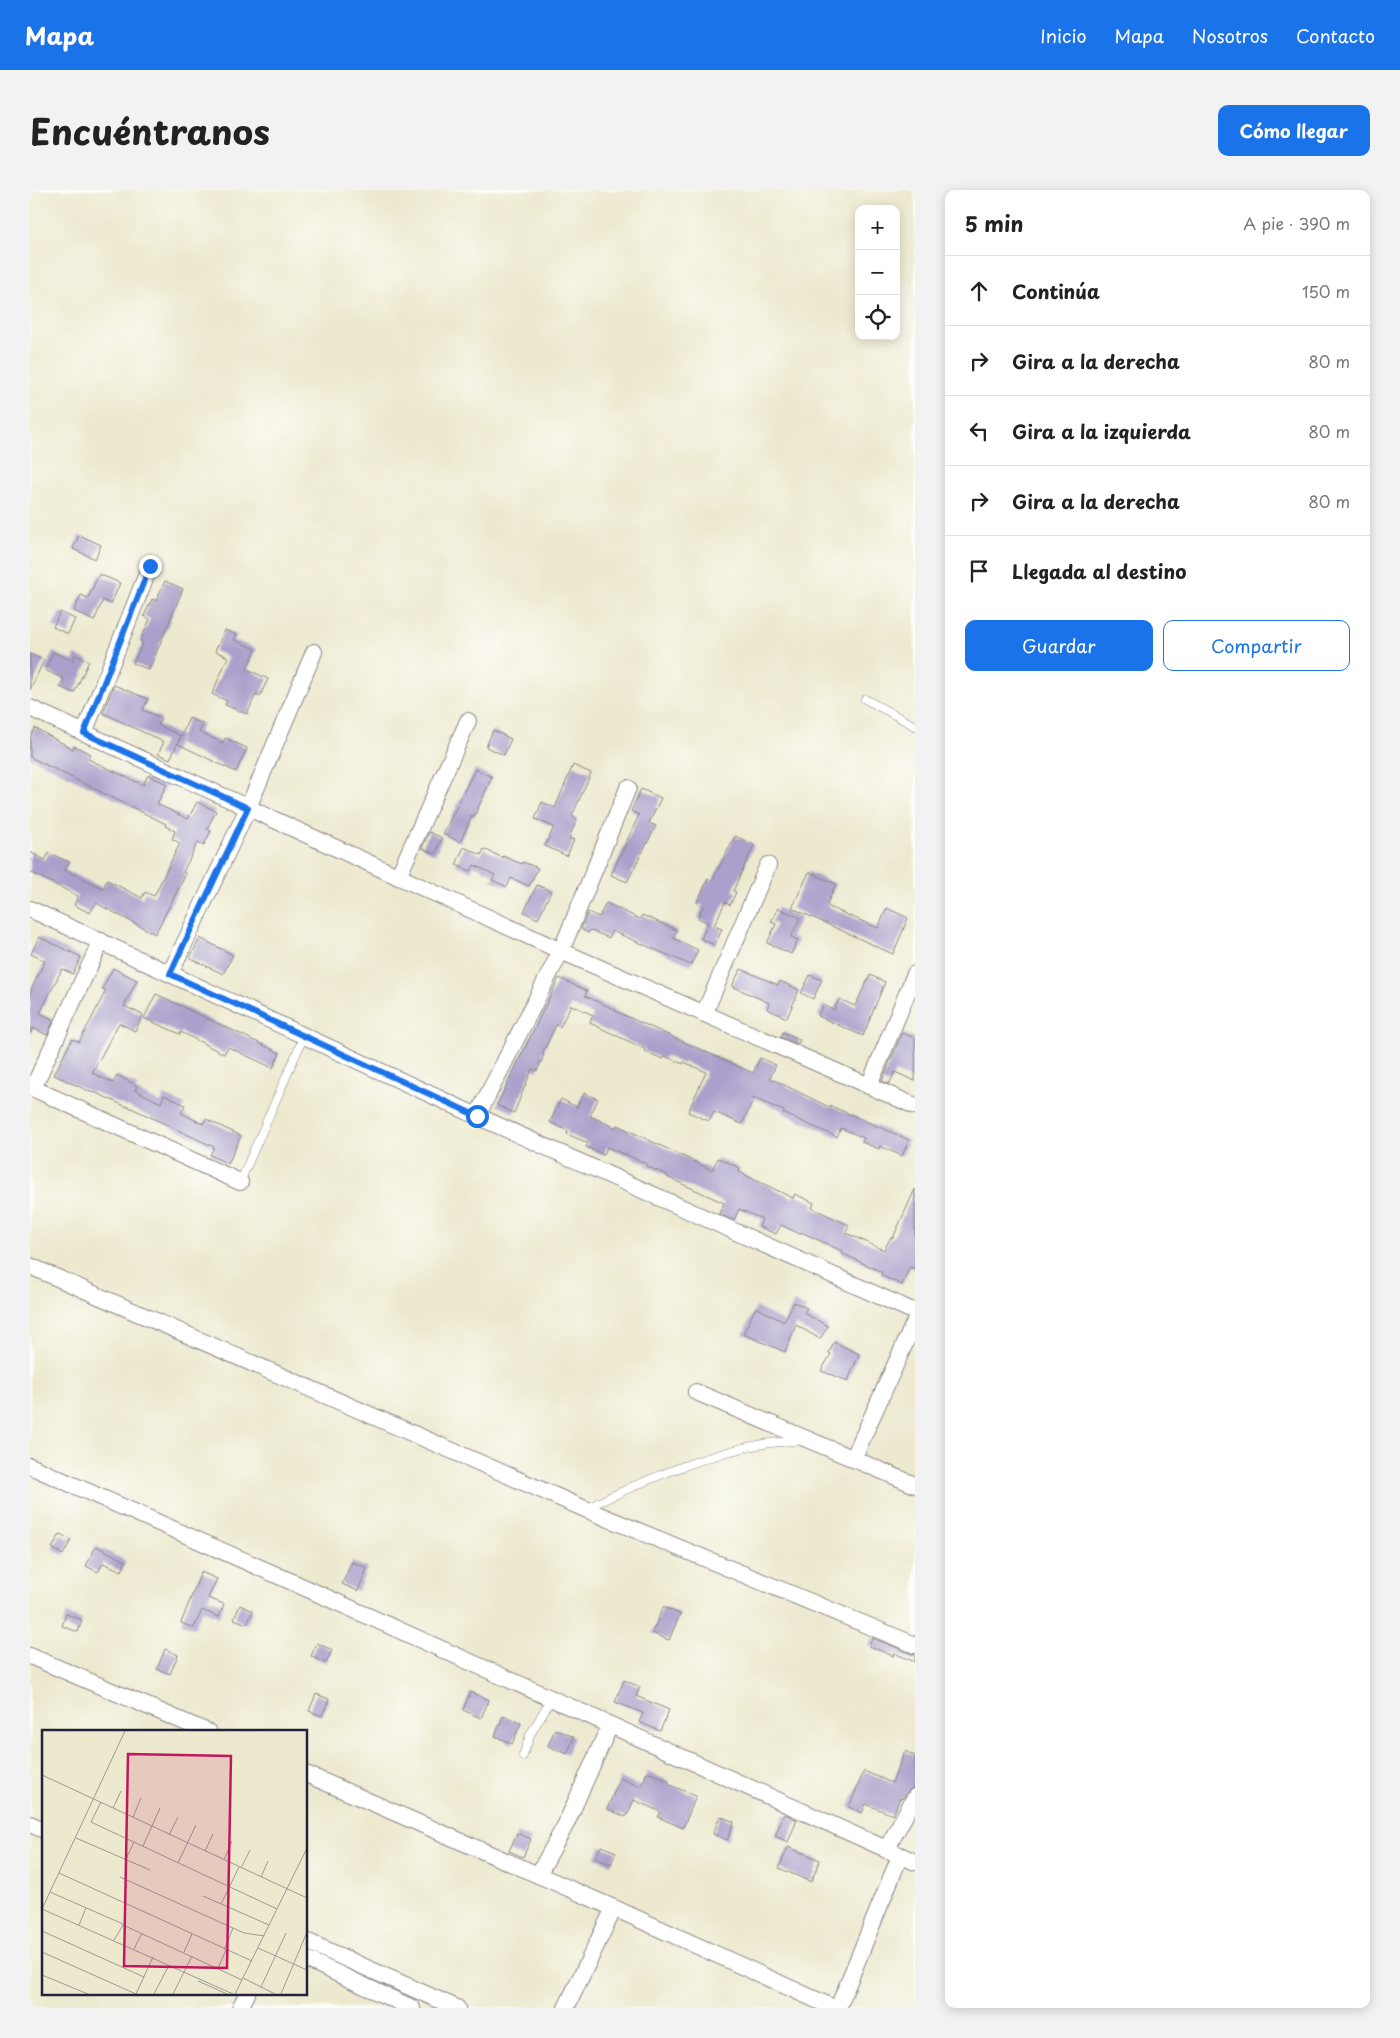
<!DOCTYPE html>
<html lang="es">
<head>
<meta charset="utf-8">
<style>
	body { margin:0; font-family:"Playpen Sans",sans-serif; background:#f2f2f2; color:#222 }
	.controls { position:absolute; right:15px; top:15px; display:grid; overflow:hidden; border-radius:10px; box-shadow:0 2px 12px #0003 }
	.controls button { width:45px; height:45px; display:grid; place-items:center; padding:0; border:0; border-bottom:1px solid #e0e0e0; background:#fff; color:#222; font:25px sans-serif }
	.stop { position:absolute; width:15px; height:15px; margin:-11px; border:4px solid #1a73e8; border-radius:50%; background:#fff }
	.stop.end { background:#1a73e8; border-color:#fff; box-shadow:0 1px 5px #0008 }
	.list { margin:0; padding:0; list-style:none }
	h2 { display:flex; justify-content:space-between; align-items:center; height:65px; margin:0; padding:0 20px; font-size:21px }
	h2 small { font-size:16px; font-weight:400; color:#767676 }
	.list li { display:grid; grid-template-columns:32px 1fr auto; gap:15px; align-items:center; box-sizing:border-box; height:70px; padding:0 20px; border-top:1px solid #e0e0e0 }
	.list b { display:block; font-size:19px; white-space:nowrap }
	.list em { font-size:16px; font-style:normal; color:#767676 }
	.actions { display:flex; gap:10px; padding:15px 20px }
	.actions a { flex:1; padding:11px 0; border:1px solid #1a73e8; border-radius:10px; text-align:center; font-size:18px; color:#1a73e8 }
	.actions .main { background:#1a73e8; color:#fff }
	.icon { flex:none; width:28px; height:28px; fill:none; stroke:currentColor; stroke-width:2; stroke-linecap:round; stroke-linejoin:round }
	.map { position:relative; flex:none; width:885px; height:1818px; overflow:hidden; border-radius:10px }
	header { display:flex; align-items:center; gap:30px; box-sizing:border-box; height:70px; padding:0 25px; background:#1a73e8; color:#fff }
	header strong { font-size:24px }
	nav { display:flex; gap:28px; margin-inline-start:auto; font-size:18px }
	.intro { display:flex; align-items:center; justify-content:space-between; box-sizing:border-box; height:120px; padding:0 30px }
	h1 { margin:0; font-size:35px }
	.button { padding:12px 22px; border-radius:10px; background:#1a73e8; color:#fff; font-size:18px; font-weight:700 }
	main { display:flex; gap:30px; padding:0 30px }
	aside { flex:1; background:#fff; border-radius:10px; box-shadow:0 2px 12px #0003 }
	.map>svg:first-child { display:block }
	.building { fill:#aba0cb }
	.lines { fill:none; stroke-linecap:round; stroke-linejoin:round }
	.lane-casing { stroke:#888685; stroke-width:9 }
	.street-casing { stroke:#888685; stroke-width:18 }
	.lane { stroke:#fff; stroke-width:8 }
	.street { stroke:#fff; stroke-width:16 }
	.route { stroke:#1a73e8; stroke-width:6 }
	.inset-road { fill:none; stroke:#9c9994; stroke-width:1 }
	.view { fill:#c2185b; fill-opacity:0.15; stroke:#c2185b; stroke-width:2.5 }
	.inset-edge { fill:none; stroke:#22223b; stroke-width:2.5 }
</style>
</head>
<body>
<header>
<strong>Mapa</strong>
<nav><a>Inicio</a><a>Mapa</a><a>Nosotros</a><a>Contacto</a></nav>
</header>
<div class="intro"><h1>Encuéntranos</h1><a class="button">Cómo llegar</a></div>
<main>
<div class="map">
<svg width="885" height="1818" viewBox="0 0 885 1818">
	<rect width="100%" height="100%" fill="#fdfcf7"/>
	<filter id="ink" filterUnits="userSpaceOnUse"><feTurbulence type="fractalNoise" baseFrequency=".02" numOctaves="2"/><feDisplacementMap in="SourceGraphic" scale="10" xChannelSelector="R" yChannelSelector="G"/><feConvolveMatrix kernelMatrix="1 2 1 2 8 2 1 2 1" color-interpolation-filters="sRGB"/></filter>
	<filter id="wash" filterUnits="userSpaceOnUse"><feTurbulence type="fractalNoise" baseFrequency=".0096" numOctaves="4" result="noise"/><feDisplacementMap in="SourceGraphic" scale="20" xChannelSelector="R" yChannelSelector="G"/><feGaussianBlur stdDeviation="1.12" result="paint"/><feColorMatrix in="noise" values="0 0 0 0 0 0 0 0 0 0 0 0 0 0 0 0 0 1.4 0 .05"/><feComposite in="paint" operator="in"/></filter>
	<g filter="url(#wash)">
		<rect width="100%" height="100%" fill="#ede9cf"/>
		<g id="blocks">
			<g class="building">
				<path d="M49,345L71,355L65,369L43,359Z"/>
				<path d="M69,384L90,393L81,414L73,410L64,431L44,421L51,405L58,408Z"/>
				<path d="M135,391L153,399L119,480L103,473L113,453L110,451L120,429L114,426L122,409L126,411Z"/>
				<path d="M30,422L45,429L38,444L23,437Z"/>
				<path d="M195,440L207,445L204,450L226,459L217,479L238,489L230,506L226,504L217,524L195,515L197,511L182,504L198,467L185,461Z"/>
				<path d="M23,462L43,471L45,465L59,471L44,503L30,497L34,489L15,480Z"/>
				<path d="M0,464L14,470L0,500Z"/>
				<path d="M84,495L118,509L113,520L131,528L128,535L151,546L140,569L128,564L134,552L73,523Z"/>
				<path d="M159,528L173,534L169,542L193,553L195,548L217,558L206,582L148,554Z"/>
				<path d="M5,538L43,559L44,556L61,564L58,569L113,595L118,585L137,594L127,614L158,629L167,612L186,621L177,639L181,641L174,655L168,652L153,682L156,684L125,744L66,713L60,723L44,715L48,706L0,682V662L15,670L19,663L39,672L35,680L73,698L77,690L112,708L115,702L124,706L150,653L142,649L145,641L135,636L136,634L0,567V548Z"/>
				<path d="M463,540L481,549L474,565L456,557Z"/>
				<path d="M543,575L561,583L542,626L547,629L539,648L544,650L537,666L515,656L524,637L505,629L512,612L525,618Z"/>
				<path d="M445,579L462,587L444,627L442,626L430,652L413,644Z"/>
				<path d="M611,599L631,608L619,633L626,636L597,692L581,685L609,625L601,621Z"/>
				<path d="M399,642L412,648L405,664L392,658Z"/>
				<path d="M705,646L724,655L703,701L706,702L700,715L695,712L684,736L692,739L685,755L671,749L678,733L668,728L673,716L667,713L678,689L682,691Z"/>
				<path d="M434,657L451,665L454,659L473,668V666L492,674L493,672L508,678L499,696L481,688L477,697L462,690L465,685L444,675L441,681L426,675Z"/>
				<path d="M779,682L806,694L797,714L799,717L848,738L857,718L878,728L863,764L762,718Z"/>
				<path d="M507,695L521,701L508,729L494,722Z"/>
				<path d="M576,713L610,729L612,725L647,740L643,748L668,760L661,775L582,741L579,748L560,740L558,743L551,739L558,722L569,727Z"/>
				<path d="M748,718L770,728L761,747L768,750L761,764L737,753L746,734L741,732Z"/>
				<path d="M9,747L51,767L43,784L32,779L10,823L24,830L17,845L3,838L0,844V802L15,771L1,764Z"/>
				<path d="M170,748L203,765L193,784L160,768Z"/>
				<path d="M83,778L107,790L94,816L113,825L105,841L89,833L62,883L83,893L87,885L107,896L105,900L131,913L134,905L155,915L151,923L173,934L176,929L211,946L198,974L180,965L184,957L97,916V917L64,902L63,903L24,885L42,849L49,852L61,830L76,800L72,799Z"/>
				<path d="M711,779L748,795L750,791L769,800L757,828L737,819L739,813L702,796Z"/>
				<path d="M780,785L792,790L783,809L771,803Z"/>
				<path d="M840,785L855,792L833,846L788,826L793,815L804,820L809,809L825,816Z"/>
				<path d="M529,788L557,801L555,806L586,820L585,821L723,883L730,868L746,875L740,888L801,918V916L879,950L872,966L850,956L849,959L832,952L834,948L811,938L807,947L753,923L754,921L724,908L712,934L684,922L679,931L658,922L676,882L654,872L653,874L635,866L633,869L614,861L615,859L560,833L563,825L541,815L530,837L526,835L512,864L514,865L507,881L502,879L484,923L467,915Z"/>
				<path d="M126,804L250,863L243,878L198,857L194,864L151,842L150,844L114,828Z"/>
				<path d="M753,842L770,850L768,854L751,847Z"/>
				<path d="M872,843L885,848V891L865,882L859,894L852,891Z"/>
				<path d="M554,903L568,909L560,926L586,938L587,935L682,980L688,968L710,978L709,982L763,1008L765,1004L784,1013L782,1018L819,1035L816,1043L854,1060L861,1047L863,1048L885,999V1079L880,1077L872,1095L851,1085L852,1082L811,1063L812,1061L771,1042L770,1044L751,1035L746,1044L729,1037L732,1029L709,1019L704,1030L689,1024L694,1013L637,987V985L616,976L617,974L595,964V965L577,957L574,965L556,957L558,953L537,944L538,941L520,932L531,909L547,917Z"/>
				<path d="M764,1112L777,1118L774,1123L798,1136L790,1149L766,1135L755,1162L713,1144L726,1117L754,1132Z"/>
				<path d="M804,1152L829,1164L818,1191L791,1181L801,1164L799,1163Z"/>
				<path d="M30,1344L41,1350L33,1365L22,1358Z"/>
				<path d="M66,1356L96,1371L92,1381L73,1373L68,1382L56,1376Z"/>
				<path d="M322,1372L337,1378L328,1401L312,1394Z"/>
				<path d="M171,1382L187,1389L178,1408L194,1414L189,1427L172,1420L164,1438L151,1433Z"/>
				<path d="M210,1415L223,1421L217,1434L204,1429Z"/>
				<path d="M633,1417L650,1424L639,1450L622,1443Z"/>
				<path d="M36,1424L52,1430L48,1442L32,1436Z"/>
				<path d="M842,1448L885,1465V1472L864,1463L863,1466L839,1456Z"/>
				<path d="M287,1453L302,1460L296,1473L281,1466Z"/>
				<path d="M135,1459L148,1465L140,1484L127,1479Z"/>
				<path d="M594,1490L610,1497L606,1506L639,1520L630,1541L609,1532L613,1523L585,1512Z"/>
				<path d="M440,1502L459,1510L451,1528L433,1520Z"/>
				<path d="M286,1504L299,1509L292,1526L279,1521Z"/>
				<path d="M473,1526L491,1533L482,1554L465,1546Z"/>
				<path d="M525,1539L544,1547L537,1564L518,1556Z"/>
				<path d="M875,1561L885,1566V1594L884,1597L877,1602L872,1609L870,1608L863,1625L836,1614L832,1623L819,1617L834,1581L862,1593Z"/>
				<path d="M617,1582L639,1591L638,1594L666,1606L653,1638L628,1627L631,1622L604,1610L596,1627L577,1619L590,1588L611,1597Z"/>
				<path d="M754,1624L767,1630L758,1652L745,1646Z"/>
				<path d="M690,1626L704,1632L697,1650L683,1644Z"/>
				<path d="M487,1643L501,1649L493,1667L479,1661Z"/>
				<path d="M571,1656L586,1662L581,1674L565,1668Z"/>
				<path d="M758,1657L790,1670L781,1692L749,1678Z"/>
			</g>
		</g>
	</g>
	<g filter="url(#ink)">
		<use href="#blocks" fill-opacity="0" stroke="#888685" stroke-width="1"/>
		<g class="lines">
			<g class="lane-casing">
				<g id="lane">
					<path d="M835,509L885,536"/>
					<path d="M210,992L274,846"/>
					<path d="M557,1318C610,1292 674,1264 733,1254C745,1252 758,1252 771,1250"/>
					<path d="M493,1566L500,1545L521,1509"/>
				</g>
			</g>
			<g class="street-casing">
				<g id="street">
					<path d="M0,518L531,761L885,916"/>
					<path d="M54,543L120,376"/>
					<path d="M368,687L438,531"/>
					<path d="M0,719L447,926L885,1122"/>
					<path d="M140,784L218,618L284,462"/>
					<path d="M674,824L738,675"/>
					<path d="M839,896L885,784"/>
					<path d="M0,897L210,992"/>
					<path d="M3,898L71,751"/>
					<path d="M447,926L531,761L598,598"/>
					<path d="M0,1076L555,1319L885,1455"/>
					<path d="M666,1202L885,1295"/>
					<path d="M823,1269L885,1131"/>
					<path d="M0,1276L251,1387L885,1672"/>
					<path d="M0,1466L178,1542"/>
					<path d="M276,1584L584,1718L804,1818"/>
					<path d="M0,1634L14,1640"/>
					<path d="M856,1660L885,1607"/>
					<path d="M508,1685L536,1634L580,1535"/>
					<path d="M276,1751L427,1818"/>
					<path d="M276,1769L382,1818"/>
					<path d="M210,1818L217,1804"/>
					<path d="M536,1818L584,1718"/>
					<path d="M808,1818L870,1666"/>
				</g>
			</g>
			<use href="#lane" class="lane"/>
			<use href="#street" class="street"/>
		</g>
	</g>
	<g class="lines" filter="url(#ink)">
		<path class="route" d="M120,376L54,543L218,618L140,784L447,926"/>
	</g>
	<g transform="translate(12 1540)">
		<rect width="265" height="265" fill="#ede9cf"/>
		<path class="inset-road" d="M0,45L265,168M59,72L49,92L235,179M71,78L79,61M91,87L99,68M127,105L136,87M34,108L108,140M101,116L118,78M163,121L171,104M84,129L92,112M182,130L190,111M136,133L154,95M199,138L208,120M17,143L210,231M78,147L202,203L222,206M219,147L226,131M8,162L81,194M161,166L227,195M179,174L197,137M0,179L191,264M0,179L83,1M37,195L44,178M0,201L102,247M72,210L81,195L200,250M216,218L265,240M92,219L100,203M182,220L191,198M0,222L94,264M142,222L150,204M176,238L184,220M0,245L46,264M201,248L233,264M156,251L185,264M219,257L244,203M94,264L111,227M112,264L126,237M131,264L150,226M193,264L265,118M239,264L265,202"/>
		<path class="view" d="M86,24L189,26L185,238L82,236Z"/>
		<rect width="265" height="265" class="inset-edge"/>
	</g>
</svg>
<div class="controls">
<button>+</button>
<button>−</button>
<button><svg class="icon" aria-label="locate" viewBox="0 0 24 24"><circle cx="12" cy="12" r="6"/><path d="M12 2v4M12 18v4M2 12h4M18 12h4"/></svg></button>
</div>
<div class="stop" style="left:447px;top:926px"></div>
<div class="stop end" style="left:120px;top:376px"></div>
</div>
<aside>
<h2>5 min<small>A pie · 390 m</small></h2>
<ul class="list">
<li><svg class="icon" aria-label="ahead" viewBox="0 0 24 24"><path d="M12 20V5M6 11l6-6 6 6"/></svg><div><b>Continúa</b></div><em>150 m</em></li>
<li><svg class="icon" aria-label="right" viewBox="0 0 24 24"><path d="M7 20v-9h11M14 6l5 5-5 5"/></svg><div><b>Gira a la derecha</b></div><em>80 m</em></li>
<li><svg class="icon" aria-label="left" viewBox="0 0 24 24"><path d="M17 20v-9H6M10 6l-5 5 5 5"/></svg><div><b>Gira a la izquierda</b></div><em>80 m</em></li>
<li><svg class="icon" aria-label="right" viewBox="0 0 24 24"><path d="M7 20v-9h11M14 6l5 5-5 5"/></svg><div><b>Gira a la derecha</b></div><em>80 m</em></li>
<li><svg class="icon" aria-label="arrive" viewBox="0 0 24 24"><path d="M6 21V4h12l-3 4 3 4H6"/></svg><div><b>Llegada al destino</b></div></li>
</ul>
<div class="actions"><a class="main">Guardar</a><a>Compartir</a></div>
</aside>
</main>
</body>
</html>
